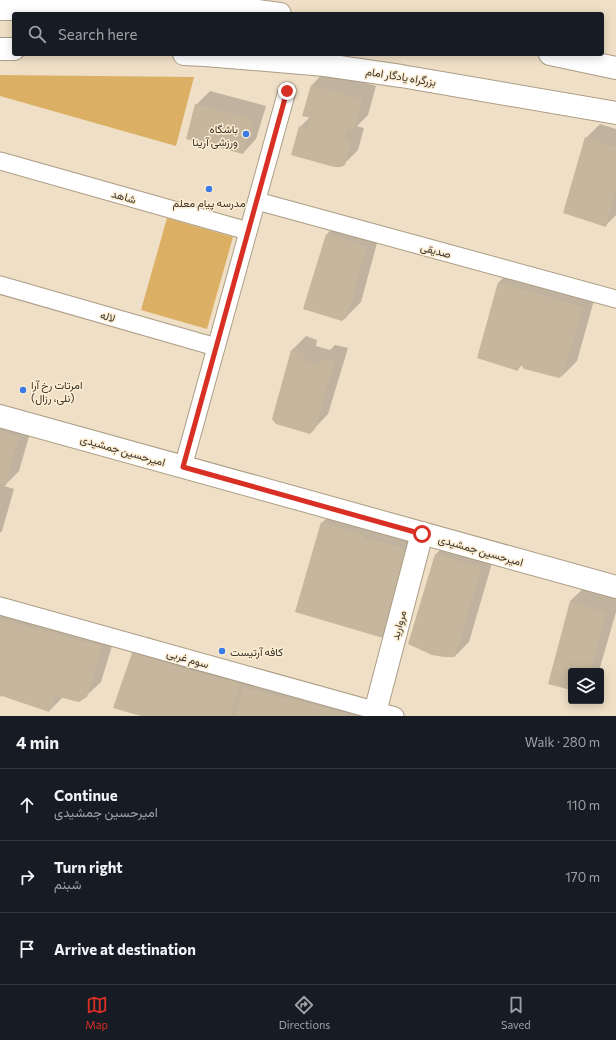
<!DOCTYPE html>
<html lang="en">
<head>
<meta charset="utf-8">
<style>
	body { margin:0; font-family:Commissioner,Vazirmatn,sans-serif; background:#20242c; color:#f1f3f6 }
	.controls { position:absolute; right:12px; bottom:12px; display:grid; overflow:hidden; border-radius:4px; box-shadow:0 2px 10px #0003 }
	.controls button { width:36px; height:36px; display:grid; place-items:center; padding:0; border:0; border-bottom:1px solid #363941; background:#171b24; color:#f1f3f6; font:20px sans-serif }
	.stop { position:absolute; width:12px; height:12px; margin:-9px; border:3px solid #d93025; border-radius:50%; background:#fff }
	.stop.end { background:#d93025; border-color:#fff; box-shadow:0 1px 4px #0008 }
	.list { margin:0; padding:0; list-style:none }
	h2 { display:flex; justify-content:space-between; align-items:center; height:52px; margin:0; padding:0 16px; font-size:17px }
	h2 small { font-size:13px; font-weight:400; color:#9ea1a6 }
	.list li { display:grid; grid-template-columns:26px 1fr auto; gap:12px; align-items:center; box-sizing:border-box; height:72px; padding:0 16px; border-top:1px solid #363941 }
	.list b { display:block; font-size:15px; white-space:nowrap }
	.list p { margin:0; font-size:13px; white-space:nowrap; color:#9ea1a6 }
	.list em { font-size:13px; font-style:normal; color:#9ea1a6 }
	.icon { flex:none; width:22px; height:22px; fill:none; stroke:currentColor; stroke-width:2; stroke-linecap:round; stroke-linejoin:round }
	.map { position:relative; flex:none; width:616px; height:716px; overflow:hidden }
	.search { position:absolute; background:#171b24; box-shadow:0 2px 10px #0003; left:12px; right:12px; top:12px; height:44px; display:flex; align-items:center; gap:10px; box-sizing:border-box; padding:0 14px; border-radius:4px; color:#9ea1a6; font-size:15px }
	.sheet { height:268px; background:#171b24 }
	nav { display:flex; justify-content:space-around; align-items:center; box-sizing:border-box; height:56px; border-top:1px solid #363941; background:#171b24; font-size:11px; color:#9ea1a6 }
	nav a { display:grid; justify-items:center; gap:2px }
	nav .on { color:#d93025 }
	.map>svg:first-child { display:block }
	.green { fill:#dbb064 }
	.shadow { fill:#0003 }
	.building { fill:#c5b69d }
	.lines { fill:none; stroke-linecap:round; stroke-linejoin:round }
	.street-casing { stroke:#ac9d85; stroke-width:19 }
	.secondary-casing { stroke:#ac9d85; stroke-width:24 }
	.highway-casing { stroke:#ac9d85; stroke-width:24 }
	.street { stroke:#fff; stroke-width:17 }
	.secondary { stroke:#fff; stroke-width:22 }
	.highway { stroke:#fff; stroke-width:22 }
	.route { stroke:#d93025; stroke-width:5 }
	.poi-dot { fill:#3a79e8; stroke:#fcedd3; stroke-width:1.5 }
	.labels { text-anchor:middle; dominant-baseline:central; stroke-width:3; stroke-linejoin:round; paint-order:stroke }
	.street-label { font-size:11px; fill:#3a342a; stroke:#fcedd3 }
	.poi-label { font-size:11px; fill:#3a342a; stroke:#fcedd3; text-anchor:start }
</style>
</head>
<body>
<div class="map">
<svg width="616" height="716" viewBox="0 0 616 716">
	<rect width="100%" height="100%" fill="#efdfc6"/>
	<g class="green">
		<path d="M0,75L194,77L176,146L0,96Z"/>
		<path d="M167,218L233,237L207,329L141,310Z"/>
	</g>
	<g class="shadow">
		<path d="M325,71L376,86L368,115L357,126L364,128L358,150L344,164L300,127L310,117L304,115L312,85Z"/>
		<path d="M210,91L266,106L256,139L243,153L196,105Z"/>
		<path d="M600,124L616,129V215L606,225L586,138Z"/>
		<path d="M341,220L380,232L361,302L347,316L304,309L327,234Z"/>
		<path d="M513,268L596,293L577,361L563,375L522,365L518,369L478,358L499,282Z"/>
		<path d="M306,336L317,340L316,346L330,350L335,345L348,348L328,414L310,433L273,418L292,350Z"/>
		<path d="M0,414L33,423L19,471L4,486L14,489L2,531L0,533Z"/>
		<path d="M335,509L415,534L396,623L383,637L322,523Z"/>
		<path d="M449,541L495,553L469,642L455,656L436,554Z"/>
		<path d="M584,588L616,597V612L599,671H571V689L570,601Z"/>
		<path d="M0,601L116,633L101,682L86,696L63,697L49,711L1,695L0,696Z"/>
		<path d="M148,637L202,656L366,716H144L134,651Z"/>
	</g>
	<g class="building">
		<path d="M311,85L363,99L354,130L347,129L344,140L351,142L345,165L341,167H334L291,155L299,126L307,129L311,118L302,116Z"/>
		<path d="M195,104L253,119L243,154L186,139Z"/>
		<path d="M585,137L616,147V190L606,227L563,213Z"/>
		<path d="M326,234L367,246L347,317L342,321L303,309Z"/>
		<path d="M498,282L583,307L563,375L559,378L524,369L520,363L518,371L477,358Z"/>
		<path d="M291,350L304,353L303,359L319,365L320,358L335,362L315,429L310,434L276,424L272,419Z"/>
		<path d="M0,431L19,437L6,486L0,484Z"/>
		<path d="M321,522L364,535L363,538L402,547L405,552L406,558L383,638L295,612Z"/>
		<path d="M435,554L482,567L455,657H444L432,655L408,644Z"/>
		<path d="M570,601L607,612L590,671H571V690L548,684Z"/>
		<path d="M0,619L102,646L87,697L79,702L55,696L49,712L2,696L0,697Z"/>
		<path d="M133,650L187,670L241,683L231,716H141L113,708Z"/>
		<path d="M242,687L346,713L349,716H235Z"/>
	</g>
	<g class="lines">
		<g class="street-casing">
			<g id="street">
				<path d="M0,161L248,231"/>
				<path d="M257,201L616,299"/>
				<path d="M0,285L216,347"/>
				<path d="M183,467L287,91"/>
				<path d="M0,606L395,716"/>
			</g>
		</g>
		<g class="secondary-casing">
			<g id="secondary">
				<path d="M0,416L616,587"/>
				<path d="M374,716L422,533"/>
			</g>
		</g>
		<g class="highway-casing">
			<g id="highway">
				<path d="M0,9H243L280,14"/>
				<path d="M0,49H14"/>
				<path d="M184,54L205,55L325,65L401,76L616,113"/>
				<path d="M550,54L616,68"/>
			</g>
		</g>
		<use href="#street" class="street"/>
		<use href="#secondary" class="secondary"/>
		<use href="#highway" class="highway"/>
	</g>
	<g class="lines">
		<path class="route" d="M287,91L183,467L422,534"/>
	</g>
	<g class="poi-dot">
		<circle cx="246" cy="134" r="4"/>
		<circle cx="209" cy="189" r="4"/>
		<circle cx="23" cy="390" r="4"/>
		<circle cx="222" cy="651" r="4"/>
	</g>
	<g class="labels">
		<g class="street-label">
			<text transform="translate(401 76) rotate(9)">بزرگراه یادگار امام</text>
			<text transform="translate(124 196) rotate(16)">شاهد</text>
			<text transform="translate(436 250) rotate(15)">صدیقی</text>
			<text transform="translate(108 316) rotate(16)">لاله</text>
			<text transform="translate(123 450) rotate(16)">امیرحسین جمشیدی</text>
			<text transform="translate(481 550) rotate(16)">امیرحسین جمشیدی</text>
			<text transform="translate(398 625) rotate(-75)">مروارید</text>
			<text transform="translate(188 658) rotate(16)">سوم غربی</text>
		</g>
		<g class="poi-label">
			<text x="238" y="128" text-anchor="end">باشگاه<tspan x="238" dy="13">ورزشی آرینا</tspan></text>
			<text x="209" y="202" text-anchor="middle">مدرسه پیام معلم</text>
			<text x="31" y="384">امرتات رخ آرا<tspan x="31" dy="13">(نلی، رزال)</tspan></text>
			<text x="230" y="651">کافه آرتیست</text>
		</g>
	</g>
</svg>
<div class="controls">
<button><svg class="icon" aria-label="layers" viewBox="0 0 24 24"><path d="M12 4l9 5-9 5-9-5zM3 14l9 5 9-5"/></svg></button>
</div>
<div class="stop" style="left:422px;top:534px"></div>
<div class="stop end" style="left:287px;top:91px"></div>
<div class="search"><svg class="icon" aria-label="search" viewBox="0 0 24 24"><circle cx="10" cy="10" r="6"/><path d="M15 15l6 6"/></svg>Search here</div>
</div>
<section class="sheet">
<h2>4 min<small>Walk · 280 m</small></h2>
<ul class="list">
<li><svg class="icon" aria-label="ahead" viewBox="0 0 24 24"><path d="M12 20V5M6 11l6-6 6 6"/></svg><div><b>Continue</b><p>امیرحسین جمشیدی</p></div><em>110 m</em></li>
<li><svg class="icon" aria-label="right" viewBox="0 0 24 24"><path d="M7 20v-9h11M14 6l5 5-5 5"/></svg><div><b>Turn right</b><p>شبنم</p></div><em>170 m</em></li>
<li><svg class="icon" aria-label="arrive" viewBox="0 0 24 24"><path d="M6 21V4h12l-3 4 3 4H6"/></svg><div><b>Arrive at destination</b></div></li>
</ul>
</section>
<nav>
<a class="on"><svg class="icon" aria-label="map" viewBox="0 0 24 24"><path d="M3 6l6-2 6 2 6-2v14l-6 2-6-2-6 2zM9 4v14M15 6v14"/></svg>Map</a>
<a><svg class="icon" aria-label="directions" viewBox="0 0 24 24"><path d="M12 3l9 9-9 9-9-9zM9 14v-3h6M13 9l2 2-2 2"/></svg>Directions</a>
<a><svg class="icon" aria-label="saved" viewBox="0 0 24 24"><path d="M7 4h10v16l-5-4-5 4z"/></svg>Saved</a>
</nav>
</body>
</html>
